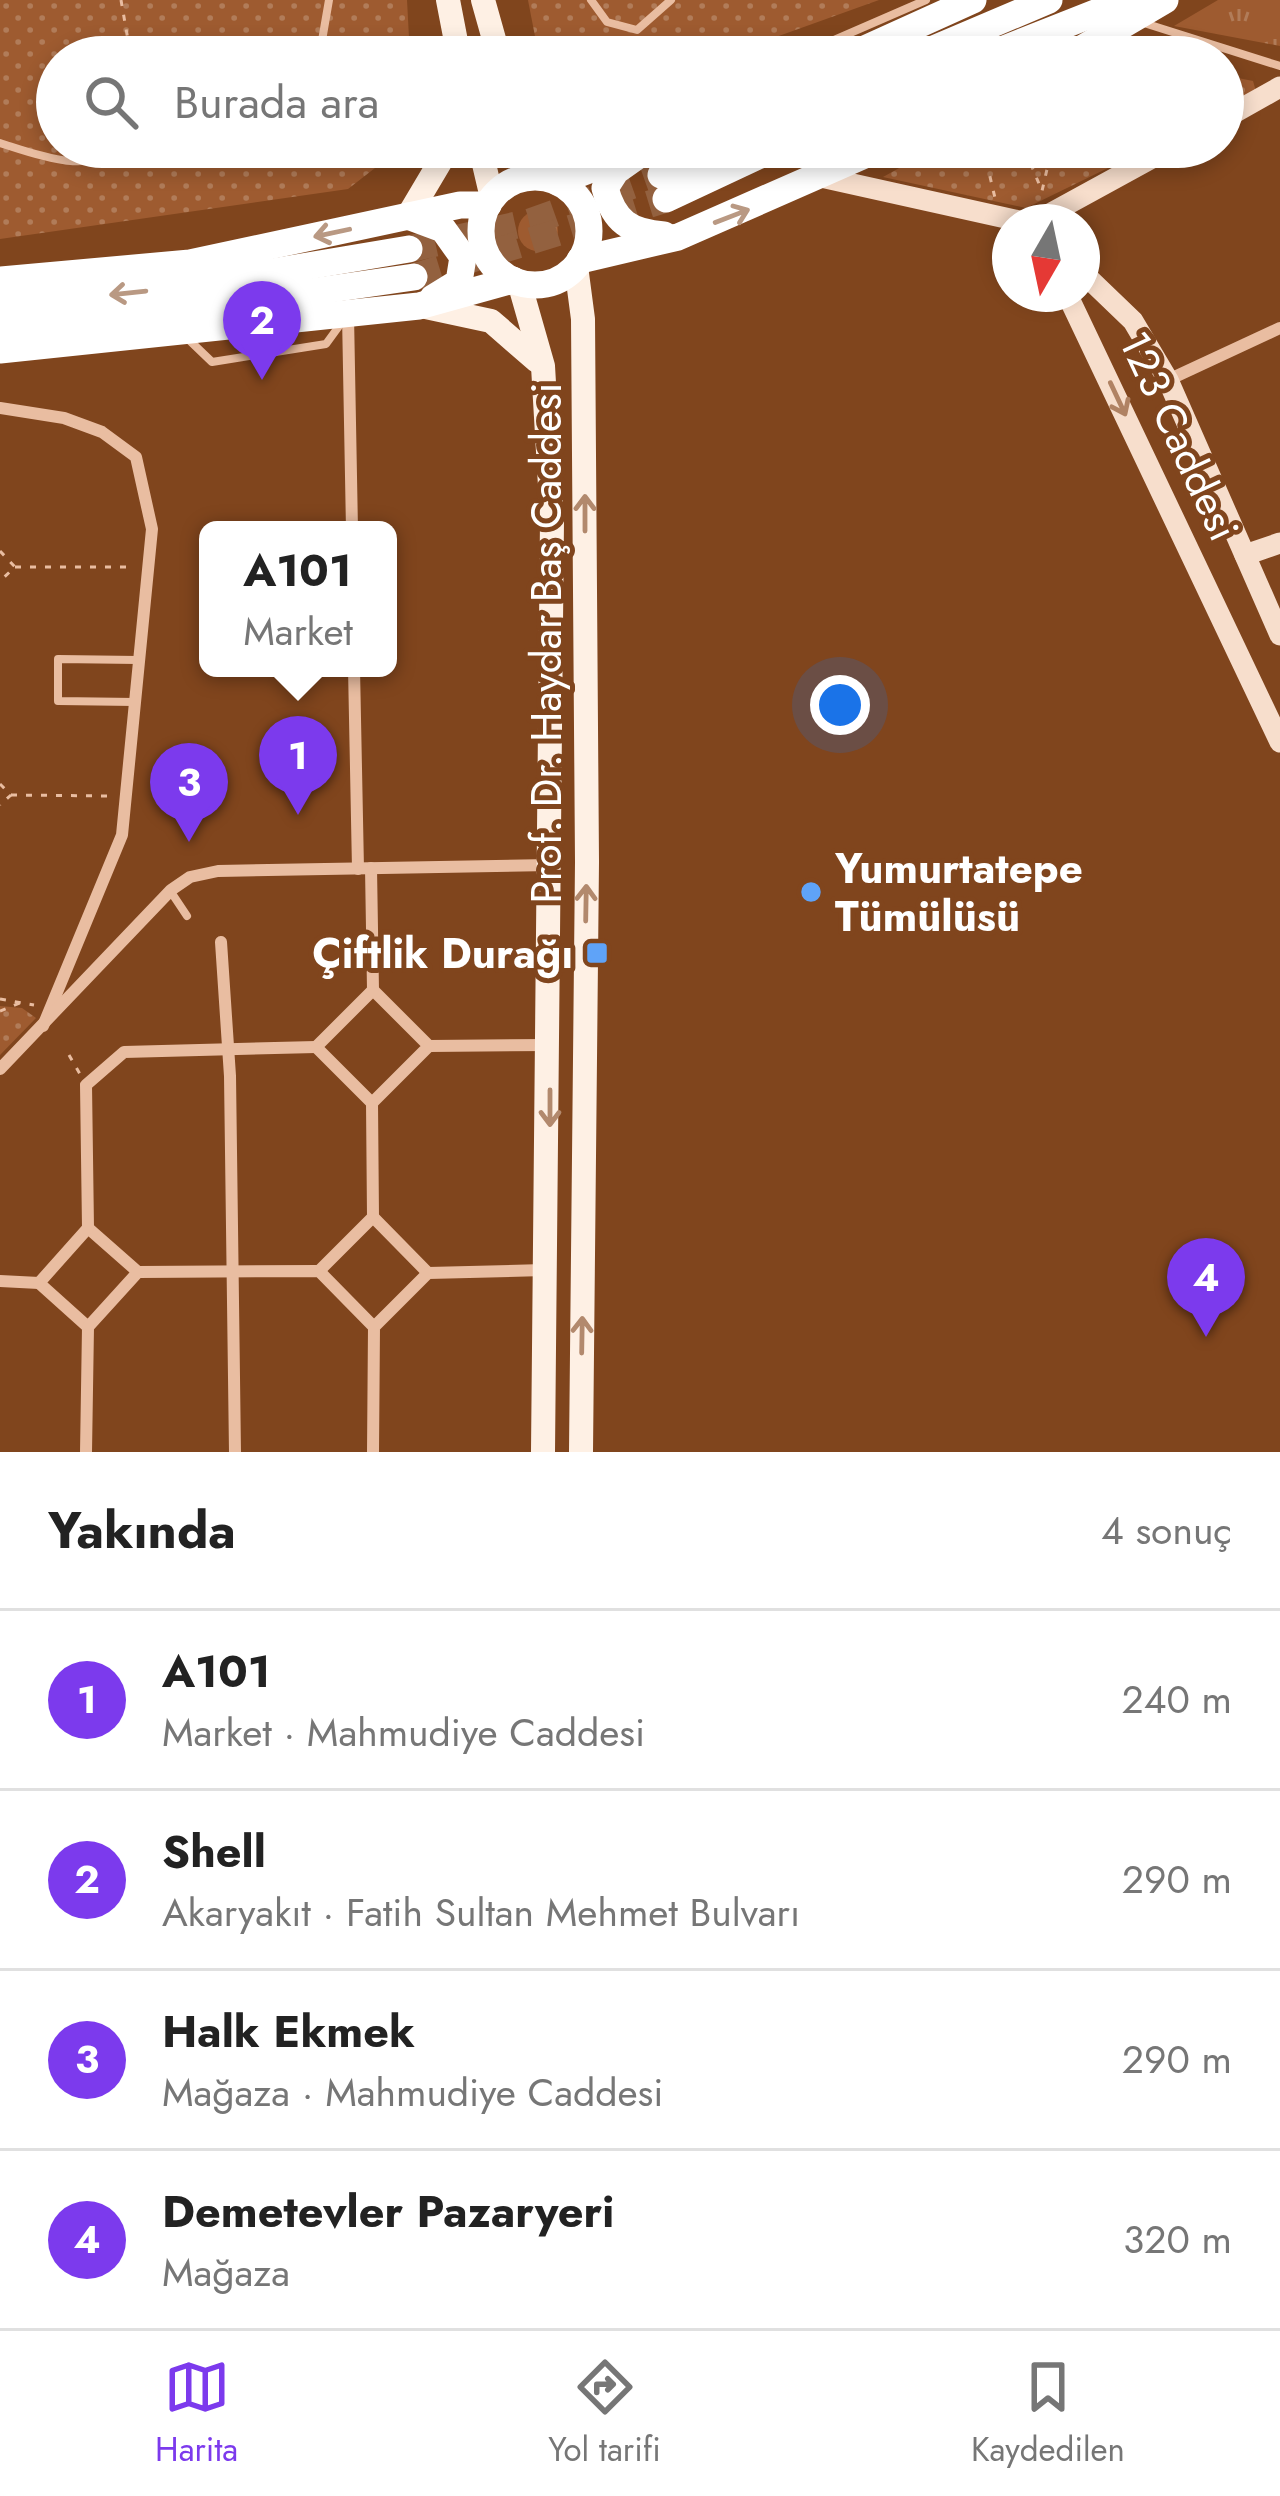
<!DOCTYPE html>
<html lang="tr">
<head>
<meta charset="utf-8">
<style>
	body { margin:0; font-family:Jost,sans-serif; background:#f6f6f6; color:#222 }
	.compass { position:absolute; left:992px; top:204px; width:108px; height:108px; border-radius:50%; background:#fff; box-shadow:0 6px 18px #0003; rotate:189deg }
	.you { position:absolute; left:840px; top:705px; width:42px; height:42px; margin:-30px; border:9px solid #fff; border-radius:50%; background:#1a73e8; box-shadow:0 0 0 18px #1a73e833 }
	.badge { display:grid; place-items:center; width:78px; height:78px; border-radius:50%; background:#7c3aed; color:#fff; font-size:39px; font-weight:700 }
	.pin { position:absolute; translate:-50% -99px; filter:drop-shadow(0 3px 6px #0008) }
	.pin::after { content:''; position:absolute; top:63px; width:42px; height:36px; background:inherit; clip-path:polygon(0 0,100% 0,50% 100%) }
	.popup { position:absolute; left:199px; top:521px; width:198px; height:156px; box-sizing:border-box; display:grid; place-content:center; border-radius:18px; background:#fff; filter:drop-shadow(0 3px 9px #0005); font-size:39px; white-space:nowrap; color:#767676 }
	.popup b { font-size:45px; color:#222 }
	.popup::after { content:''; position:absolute; left:50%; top:100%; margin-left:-24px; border:24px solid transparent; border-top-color:#fff }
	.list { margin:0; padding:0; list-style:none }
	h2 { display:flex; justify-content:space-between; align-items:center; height:156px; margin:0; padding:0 48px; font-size:51px }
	h2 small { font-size:39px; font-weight:400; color:#767676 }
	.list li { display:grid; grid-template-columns:78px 1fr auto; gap:36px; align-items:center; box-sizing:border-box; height:180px; padding:0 48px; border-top:3px solid #e0e0e0 }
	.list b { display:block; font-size:45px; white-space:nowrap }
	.list p { margin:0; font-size:39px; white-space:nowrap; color:#767676 }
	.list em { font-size:39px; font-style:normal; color:#767676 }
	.icon { flex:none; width:66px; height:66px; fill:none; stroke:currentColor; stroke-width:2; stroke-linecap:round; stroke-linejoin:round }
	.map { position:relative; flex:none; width:1280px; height:1452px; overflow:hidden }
	.search { position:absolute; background:#fff; box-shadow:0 6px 18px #0003; left:36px; right:36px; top:36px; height:132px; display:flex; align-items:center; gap:30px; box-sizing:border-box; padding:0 42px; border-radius:66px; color:#767676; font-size:45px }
	.sheet { height:876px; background:#fff }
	nav { display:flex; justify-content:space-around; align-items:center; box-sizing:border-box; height:168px; border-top:3px solid #e0e0e0; background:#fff; font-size:33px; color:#767676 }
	nav a { display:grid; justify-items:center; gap:6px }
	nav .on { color:#7c3aed }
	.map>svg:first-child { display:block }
	.grass { fill:url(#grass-tufts) }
	.park { fill:url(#park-dots) }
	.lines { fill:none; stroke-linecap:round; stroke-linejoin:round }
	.highway-tunnel { stroke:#93613f; stroke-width:27; stroke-dasharray:27 14; stroke-linecap:butt }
	.path { stroke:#e9bda1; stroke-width:3; stroke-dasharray:6 9; stroke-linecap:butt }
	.lane { stroke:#e9bda1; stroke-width:8 }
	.street { stroke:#e9bda1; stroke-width:12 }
	.secondary { stroke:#f7decc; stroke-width:21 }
	.primary { stroke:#fef0e4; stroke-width:24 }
	.highway { stroke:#fff; stroke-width:27 }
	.oneway { stroke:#b99983 }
	.oneway2 { stroke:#b08263 }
	.oneway3 { stroke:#b2896d }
	.poi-dot { fill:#5fa3f8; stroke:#80451d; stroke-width:4.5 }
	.labels { text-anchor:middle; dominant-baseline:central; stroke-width:10; stroke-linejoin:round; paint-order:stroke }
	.street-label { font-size:42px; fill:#fff; stroke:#80451d }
	.poi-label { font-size:42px; font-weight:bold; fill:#fff; stroke:#80451d; text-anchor:start }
</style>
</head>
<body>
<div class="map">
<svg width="1280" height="1452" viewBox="0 0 1280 1452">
	<defs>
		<pattern id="grass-tufts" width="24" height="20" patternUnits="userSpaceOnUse" patternTransform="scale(3)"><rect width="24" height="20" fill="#9e5b30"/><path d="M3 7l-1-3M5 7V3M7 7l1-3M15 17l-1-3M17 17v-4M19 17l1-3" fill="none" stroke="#b17c59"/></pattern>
		<pattern id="park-dots" width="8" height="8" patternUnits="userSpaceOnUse" patternTransform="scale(3)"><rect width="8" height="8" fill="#9e5b30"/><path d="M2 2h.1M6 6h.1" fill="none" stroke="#b17c59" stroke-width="1.8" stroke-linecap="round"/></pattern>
	</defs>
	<rect width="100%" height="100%" fill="#80451d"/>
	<g class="grass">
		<path d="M1218,0H1280V46L1174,26Z"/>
		<circle cx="538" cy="231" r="20"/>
	</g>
	<g class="park">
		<path d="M0,0H407L410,57H57V147H402L348,189L0,239Z"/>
		<path d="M528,0H879L720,57H539Z"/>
		<path d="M1223,75L1253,81L1257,95L1223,112Z"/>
		<path d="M937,147H1151L1026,208L883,177Z"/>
		<path d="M0,1006L22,1008L36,1018L0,1055Z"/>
	</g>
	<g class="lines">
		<g class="highway-tunnel">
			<path d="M409,249L530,222L661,175"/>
			<path d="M414,277L666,199"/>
		</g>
		<g class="path">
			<path d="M121,0L131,57"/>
			<path d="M983,147L995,198"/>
			<path d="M1042,147L1048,163"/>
			<path d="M1025,150L1042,191L1048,165H1065L1073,147"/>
			<path d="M0,551L15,567L0,581"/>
			<path d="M15,567H133"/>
			<path d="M0,784L11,795L0,805"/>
			<path d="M11,795L112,796"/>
			<path d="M0,999L34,1005"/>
			<path d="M0,1011L20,1003"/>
			<path d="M69,1055L80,1074"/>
		</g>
		<g class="lane">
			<path d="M591,0L607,22L637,30L671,0"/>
			<path d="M1144,23L1280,66"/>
			<path d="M312,57L320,52L329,0"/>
			<path d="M795,57L926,0"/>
			<path d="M0,143C38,155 87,175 121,147"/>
			<path d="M187,338L212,362L326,344L342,322"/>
			<path d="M135,702L58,701V659L138,660"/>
			<path d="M171,892L187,916"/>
		</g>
		<g class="street">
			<path d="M348,315L352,530"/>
			<path d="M1168,380L1280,328"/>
			<path d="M0,408L64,418L102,432L136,457L152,529L122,835L43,1026"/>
			<path d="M354,668L358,869"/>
			<path d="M371,868L373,990L429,1046L372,1103L373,1217L428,1273"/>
			<path d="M221,942L230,1076L235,1452"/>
			<path d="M429,1046L549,1045"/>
			<path d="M0,1069L171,890L190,877L218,871L550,865"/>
			<path d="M372,1103L316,1047L373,990"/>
			<path d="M88,1228L138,1272"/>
			<path d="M319,1271L373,1217"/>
			<path d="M0,1281L39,1283"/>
			<path d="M88,1327L39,1283L88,1228L86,1085L124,1052L316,1047"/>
			<path d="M86,1452L88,1327L138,1272L319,1271L374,1327"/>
			<path d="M373,1452L374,1327L428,1273L544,1270"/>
		</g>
		<g class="secondary">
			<path d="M1223,119L1280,87"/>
			<path d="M821,177L1024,222"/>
			<path d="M1035,222L1172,147"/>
			<path d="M1082,272L1133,321L1168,380L1280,635"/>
			<path d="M1067,294L1280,742"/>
			<path d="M1245,555L1280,543"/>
		</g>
		<g class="primary">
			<path d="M448,0L459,57"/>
			<path d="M483,0L499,57"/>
			<path d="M480,147L492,198"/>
			<path d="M533,147L545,179"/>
			<path d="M408,216L449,147"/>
			<path d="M576,266L583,319L587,862L581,1452"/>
			<path d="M519,282L543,366L552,520L543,1452"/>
			<path d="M421,306L491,321L537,361"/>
		</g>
		<g class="highway">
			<path d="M847,57L973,0"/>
			<path d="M915,57L1049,0"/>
			<path d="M984,57L1128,0"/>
			<path d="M1068,57L1165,0"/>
			<path d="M650,147L616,171L605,188C614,222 630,232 664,235"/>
			<path d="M661,175L720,147"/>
			<circle cx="535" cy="231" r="54"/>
			<path d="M558,182L628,155"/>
			<path d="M666,199L777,147"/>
			<path d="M408,216L443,229L463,257L459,282L433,298"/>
			<path d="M580,260L678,237L883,147"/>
			<path d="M0,280L190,263L460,205H488"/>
			<path d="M0,305L195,285L409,249"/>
			<path d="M0,329L200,308L414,277"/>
			<path d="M0,350L419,306L513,280"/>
		</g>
	</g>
	<defs><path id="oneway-shaft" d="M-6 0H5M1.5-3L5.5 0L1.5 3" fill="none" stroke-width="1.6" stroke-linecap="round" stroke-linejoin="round" transform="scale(3)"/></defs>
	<g class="oneway">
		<use href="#oneway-shaft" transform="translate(732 216) rotate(-21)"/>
		<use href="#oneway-shaft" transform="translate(332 233) rotate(168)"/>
		<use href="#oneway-shaft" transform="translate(128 293) rotate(174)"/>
	</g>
	<use class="oneway2" href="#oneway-shaft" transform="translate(1118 399) rotate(65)"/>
	<g class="oneway3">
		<use href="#oneway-shaft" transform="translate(585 513) rotate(-90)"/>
		<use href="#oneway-shaft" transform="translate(586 903) rotate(-89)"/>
		<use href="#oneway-shaft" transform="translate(550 1108) rotate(90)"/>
		<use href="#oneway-shaft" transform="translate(582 1335) rotate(-89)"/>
	</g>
	<g class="poi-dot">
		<circle cx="811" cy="892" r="12"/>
		<rect x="585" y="941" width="24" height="24" rx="6"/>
	</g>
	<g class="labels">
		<g class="street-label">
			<text transform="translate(1179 436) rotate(65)">123 Caddesi</text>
			<text transform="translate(546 643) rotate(-90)">Prof. Dr. Haydar Baş Caddesi</text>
		</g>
		<g class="poi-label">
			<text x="835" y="868">Yumurtatepe<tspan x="835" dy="48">Tümülüsü</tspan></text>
			<text x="573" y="953" text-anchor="end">Çiftlik Durağı</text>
		</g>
	</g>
</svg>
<svg class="compass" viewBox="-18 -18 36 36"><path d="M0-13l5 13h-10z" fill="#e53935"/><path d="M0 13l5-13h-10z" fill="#767676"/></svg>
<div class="you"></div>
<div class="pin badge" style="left:298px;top:815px">1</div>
<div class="popup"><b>A101</b>Market</div>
<div class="pin badge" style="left:262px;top:380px">2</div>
<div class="pin badge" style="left:189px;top:842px">3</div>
<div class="pin badge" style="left:1206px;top:1337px">4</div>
<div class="search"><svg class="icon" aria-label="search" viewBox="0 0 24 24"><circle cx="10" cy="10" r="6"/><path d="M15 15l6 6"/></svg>Burada ara</div>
</div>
<section class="sheet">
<h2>Yakında<small>4 sonuç</small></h2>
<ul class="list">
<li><span class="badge">1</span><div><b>A101</b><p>Market · Mahmudiye Caddesi</p></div><em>240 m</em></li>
<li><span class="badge">2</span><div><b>Shell</b><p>Akaryakıt · Fatih Sultan Mehmet Bulvarı</p></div><em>290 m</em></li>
<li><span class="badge">3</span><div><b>Halk Ekmek</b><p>Mağaza · Mahmudiye Caddesi</p></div><em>290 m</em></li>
<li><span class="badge">4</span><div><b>Demetevler Pazaryeri</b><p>Mağaza</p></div><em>320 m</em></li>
</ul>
</section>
<nav>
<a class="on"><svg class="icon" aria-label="map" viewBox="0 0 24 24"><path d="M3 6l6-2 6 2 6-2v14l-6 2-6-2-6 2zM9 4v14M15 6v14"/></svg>Harita</a>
<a><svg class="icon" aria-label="directions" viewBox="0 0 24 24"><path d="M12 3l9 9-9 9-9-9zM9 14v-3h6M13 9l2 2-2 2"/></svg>Yol tarifi</a>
<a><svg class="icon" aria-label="saved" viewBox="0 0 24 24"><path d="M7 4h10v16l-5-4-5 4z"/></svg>Kaydedilen</a>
</nav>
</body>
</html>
